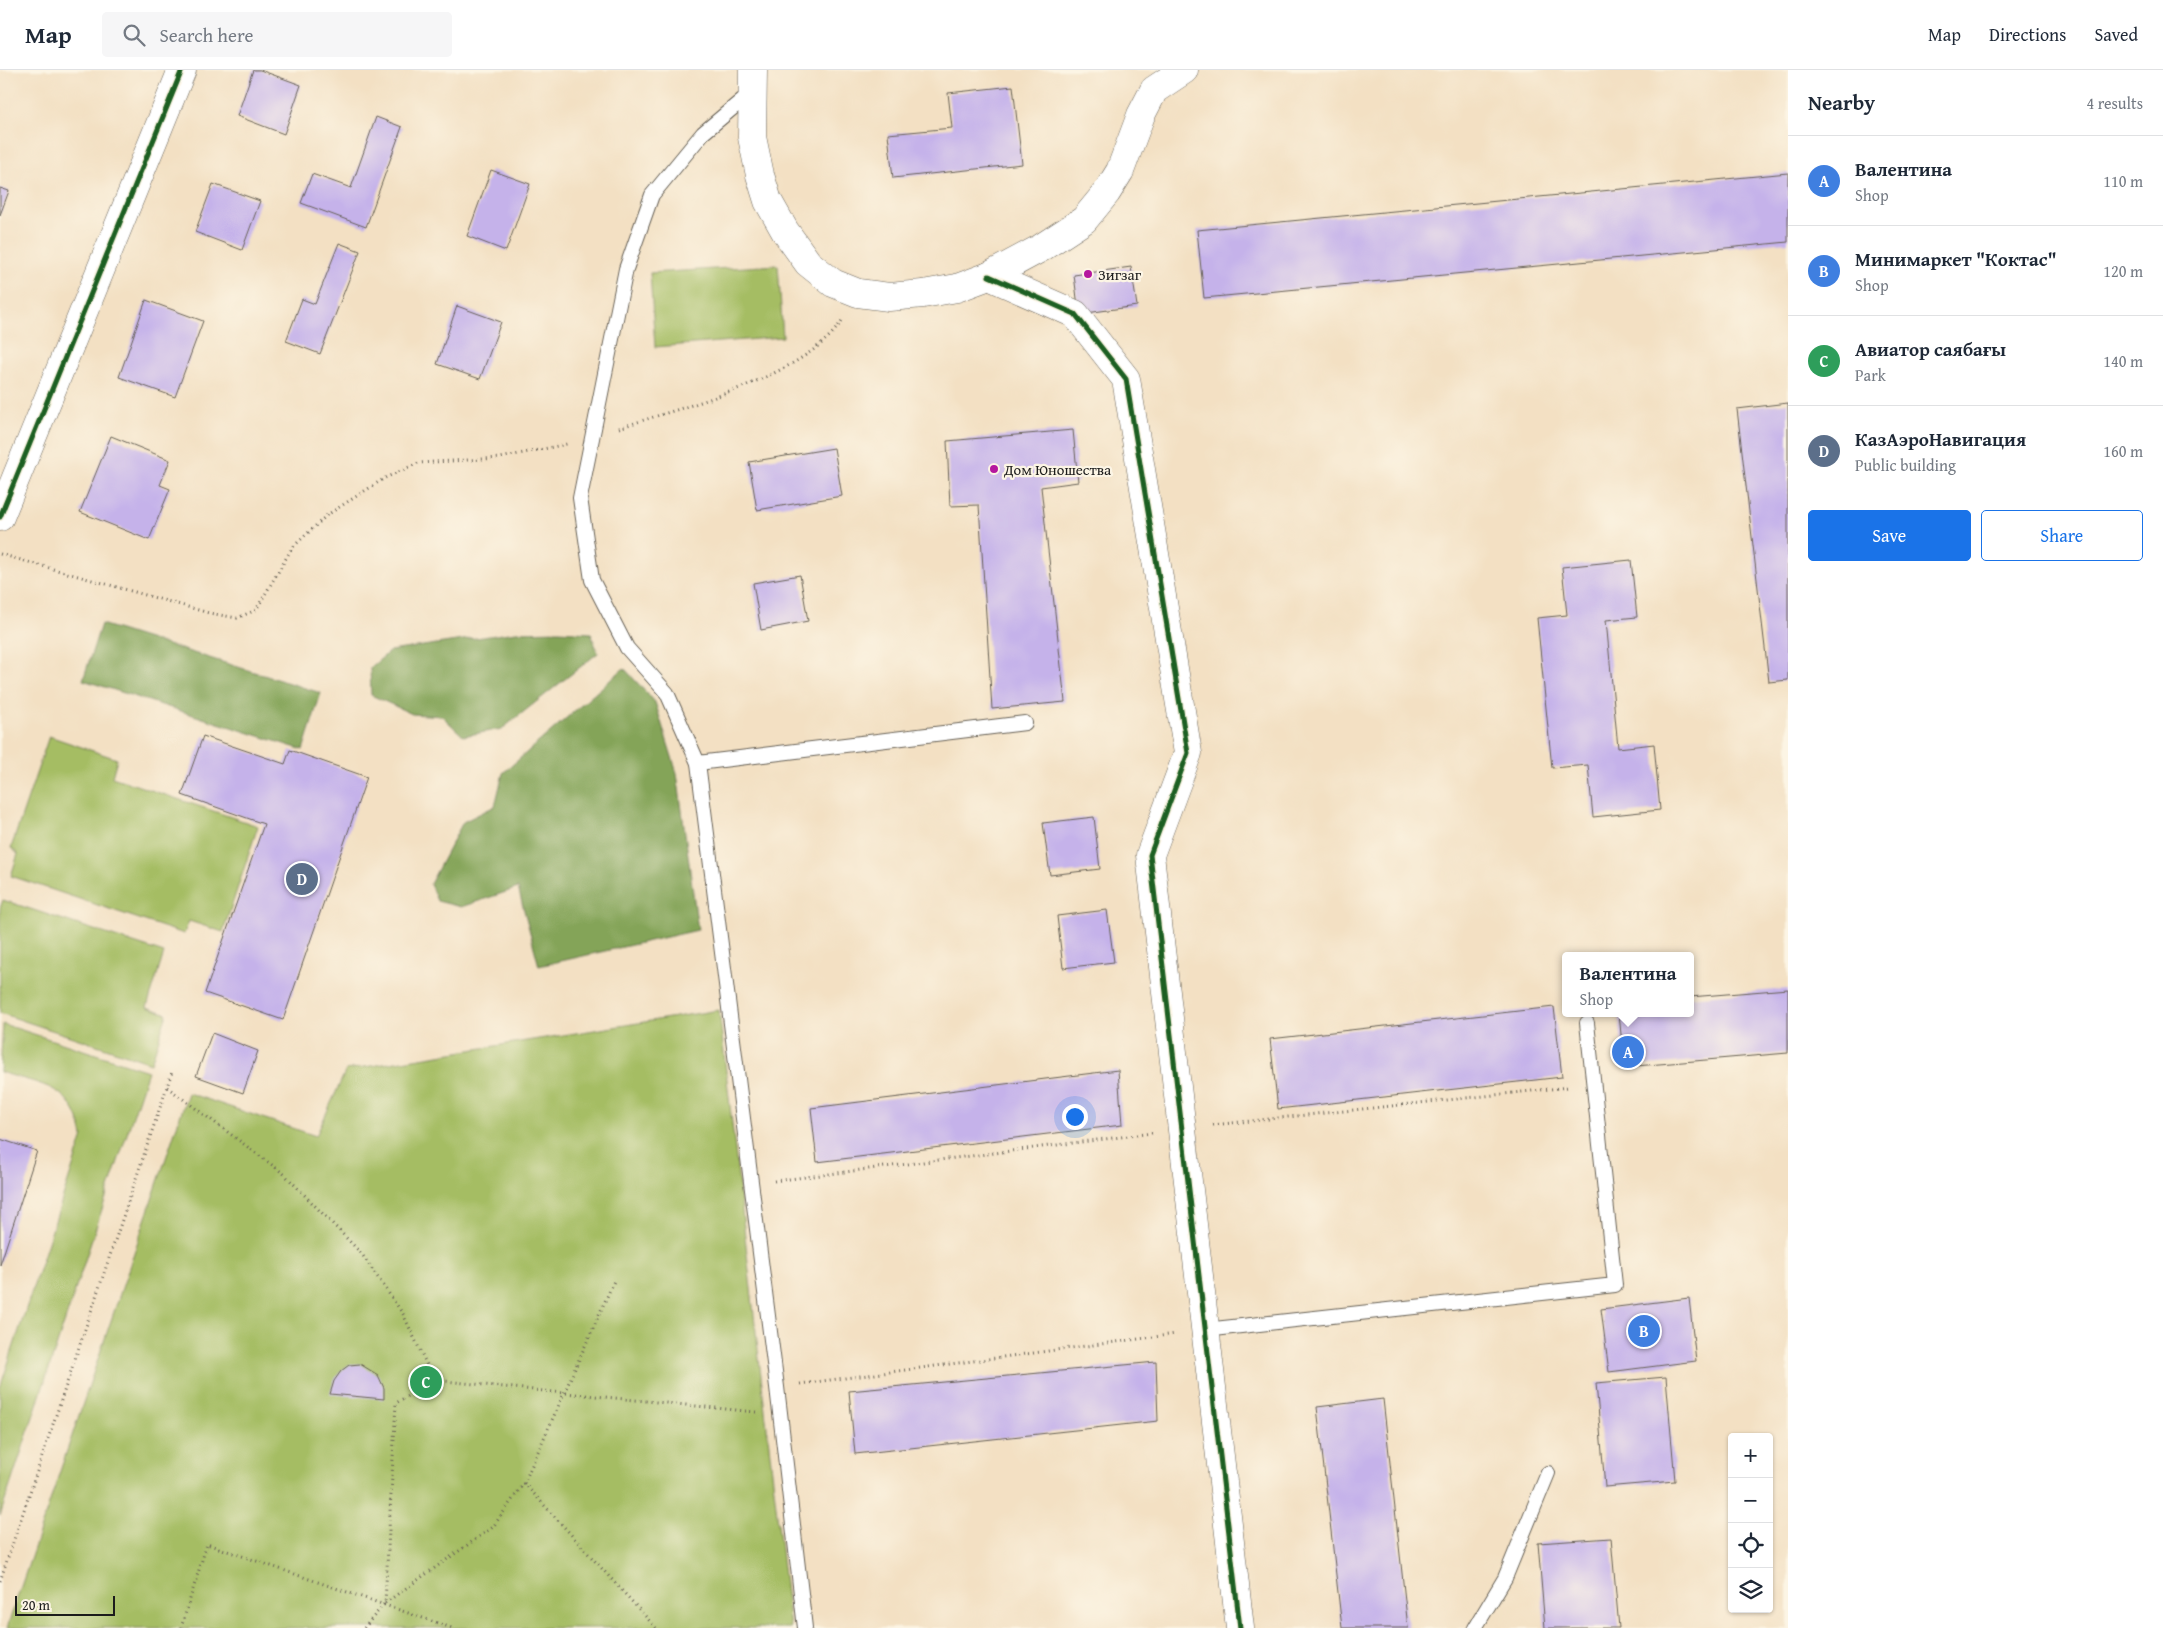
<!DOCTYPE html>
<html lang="en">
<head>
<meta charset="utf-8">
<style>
	body { margin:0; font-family:"Gentium Book Plus",serif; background:#f6f6f7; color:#1f2937 }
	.controls { position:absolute; right:15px; bottom:15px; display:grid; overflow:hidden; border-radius:5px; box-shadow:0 1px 4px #0004 }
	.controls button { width:45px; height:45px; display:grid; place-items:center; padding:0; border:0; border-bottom:1px solid #e0e1e3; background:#fff; color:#1f2937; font:25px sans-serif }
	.scale { position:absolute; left:15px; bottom:12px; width:100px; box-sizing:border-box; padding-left:5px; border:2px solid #1c1c1c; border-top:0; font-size:14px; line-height:18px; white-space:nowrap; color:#1c1c1c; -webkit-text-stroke:4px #fcf5e5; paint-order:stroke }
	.you { position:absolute; left:1074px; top:1046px; width:18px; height:18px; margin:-12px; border:4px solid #fff; border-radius:50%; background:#1a73e8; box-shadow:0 0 0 8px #1a73e833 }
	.badge { display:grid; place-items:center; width:32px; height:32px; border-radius:50%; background:#1a73e8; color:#fff; font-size:16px; font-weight:700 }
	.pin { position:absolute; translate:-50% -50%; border:2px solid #fff; box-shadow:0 1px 5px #0006 }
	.popup { position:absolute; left:1562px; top:882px; width:132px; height:65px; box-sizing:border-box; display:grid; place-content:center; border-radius:5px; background:#fff; filter:drop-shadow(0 1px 4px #0005); font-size:16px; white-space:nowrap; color:#747a83 }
	.popup b { font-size:19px; color:#1f2937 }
	.popup::after { content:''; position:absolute; left:50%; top:100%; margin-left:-10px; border:10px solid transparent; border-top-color:#fff }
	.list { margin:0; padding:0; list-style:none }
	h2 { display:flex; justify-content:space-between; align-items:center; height:65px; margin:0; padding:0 20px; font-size:21px }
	h2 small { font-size:16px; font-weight:400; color:#747a83 }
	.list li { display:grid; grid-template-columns:32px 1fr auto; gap:15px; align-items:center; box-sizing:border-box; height:90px; padding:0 20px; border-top:1px solid #e0e1e3 }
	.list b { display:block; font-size:19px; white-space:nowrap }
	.list p { margin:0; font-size:16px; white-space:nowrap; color:#747a83 }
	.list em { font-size:16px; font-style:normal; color:#747a83 }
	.actions { display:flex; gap:10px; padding:15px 20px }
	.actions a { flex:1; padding:11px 0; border:1px solid #1a73e8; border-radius:5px; text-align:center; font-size:18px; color:#1a73e8 }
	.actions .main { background:#1a73e8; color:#fff }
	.icon { flex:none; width:28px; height:28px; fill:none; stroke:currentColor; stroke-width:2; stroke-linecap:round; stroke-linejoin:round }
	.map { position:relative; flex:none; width:1788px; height:1558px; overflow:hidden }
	header { display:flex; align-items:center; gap:30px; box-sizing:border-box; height:70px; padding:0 25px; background:#fff; border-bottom:1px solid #e0e1e3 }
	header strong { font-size:24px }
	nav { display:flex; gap:28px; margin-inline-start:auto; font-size:18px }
	.search { width:350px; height:45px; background:#f6f6f7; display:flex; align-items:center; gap:12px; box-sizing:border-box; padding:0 18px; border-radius:5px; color:#747a83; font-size:19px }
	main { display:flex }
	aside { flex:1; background:#fff }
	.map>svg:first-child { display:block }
	.green { fill:#a5bd63; stroke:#606c40 }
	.forest { fill:#84a459; stroke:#50603a }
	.building { fill:#c5b2ea }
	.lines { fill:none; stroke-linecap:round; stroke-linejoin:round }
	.lane-casing { stroke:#676156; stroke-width:16 }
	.street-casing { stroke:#676156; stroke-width:29 }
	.secondary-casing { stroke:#676156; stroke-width:29 }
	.path { stroke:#676156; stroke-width:3; stroke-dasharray:1 4; stroke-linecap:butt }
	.lane { stroke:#fff; stroke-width:14 }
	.street { stroke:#fff; stroke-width:28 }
	.secondary { stroke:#fff; stroke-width:28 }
	.cycleway-casing { stroke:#fcf5e5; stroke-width:8 }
	.cycleway { stroke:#1b5e20; stroke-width:5 }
	.poi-dot { fill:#b5179e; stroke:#fcf5e5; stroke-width:2 }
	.labels { text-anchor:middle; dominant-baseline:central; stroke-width:4.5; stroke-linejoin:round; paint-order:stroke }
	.poi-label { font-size:15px; fill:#1c1c1c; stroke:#fcf5e5; text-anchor:start }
</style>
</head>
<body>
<header>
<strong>Map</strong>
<div class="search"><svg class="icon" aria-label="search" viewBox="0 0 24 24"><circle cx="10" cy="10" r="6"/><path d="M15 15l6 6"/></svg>Search here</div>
<nav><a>Map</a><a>Directions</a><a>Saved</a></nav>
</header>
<main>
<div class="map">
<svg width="1788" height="1558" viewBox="0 0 1788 1558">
	<rect width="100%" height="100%" fill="#fcf5e5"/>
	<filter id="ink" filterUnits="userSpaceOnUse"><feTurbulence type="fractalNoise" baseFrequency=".02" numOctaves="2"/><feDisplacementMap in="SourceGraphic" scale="10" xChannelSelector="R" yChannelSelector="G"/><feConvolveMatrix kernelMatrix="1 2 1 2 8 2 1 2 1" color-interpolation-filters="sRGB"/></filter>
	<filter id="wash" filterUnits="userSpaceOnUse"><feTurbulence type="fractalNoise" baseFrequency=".0096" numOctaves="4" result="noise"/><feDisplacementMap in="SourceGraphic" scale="20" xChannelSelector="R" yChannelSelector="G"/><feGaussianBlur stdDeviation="1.12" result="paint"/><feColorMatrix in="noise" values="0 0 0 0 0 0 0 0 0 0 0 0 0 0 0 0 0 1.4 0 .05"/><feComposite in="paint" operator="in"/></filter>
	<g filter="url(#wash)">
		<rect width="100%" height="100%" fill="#f3e0c3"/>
		<g class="green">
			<path d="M778,195L783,267L655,277L650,203Z"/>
			<path d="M49,666L117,689L112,707L258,756L223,862L189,851L184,864L11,806L18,784L11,778Z"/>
			<path d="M3,830L164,883L147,937L167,944L151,993L0,943V838Z"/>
			<path d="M719,940L790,1558H7L188,1023L316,1066L346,1000Z"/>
			<path d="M3,954L148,1001L0,1446V1318L83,1066C72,1014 44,1016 0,1002Z"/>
		</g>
		<g class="forest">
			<path d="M101,554L321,623L303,680L83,610Z"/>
			<path d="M559,561L591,563L598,583L502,659L463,666L442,646L412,644L371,625L370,598L390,581L516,562Z"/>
			<path d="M624,598L655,632L677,703L698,860L539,896L518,818L461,837L437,831L430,814L463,752L495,736L503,703Z"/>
		</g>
		<g id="blocks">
			<g class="building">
				<path d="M253,0H260L301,15L284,64L237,46Z"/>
				<path d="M1013,16L1022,94L893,108L888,64L952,58L948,23Z"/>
				<path d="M376,47L402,57L366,157L301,133L312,104L351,118Z"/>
				<path d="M491,100L530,114L506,181L467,166Z"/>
				<path d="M1788,103V172L1204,228L1197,160Z"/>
				<path d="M213,114L260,131L242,180L195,162Z"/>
				<path d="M0,118L9,121L0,145Z"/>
				<path d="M339,173L360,181L320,284L286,271L302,229L315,234Z"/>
				<path d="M1131,197L1137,236L1079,244L1074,205Z"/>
				<path d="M146,230L203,251L175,327L119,307Z"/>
				<path d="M457,236L501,252L480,309L437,294Z"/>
				<path d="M1788,333V610L1769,612L1737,339Z"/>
				<path d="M1073,360L1078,412L1041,417L1065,632L992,639L979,435L950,436L947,371Z"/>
				<path d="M111,366L170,390L160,415L170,419L149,470L80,442Z"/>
				<path d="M834,378L842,426L757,440L749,392Z"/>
				<path d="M1631,490L1637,547L1606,550L1618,678L1654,674L1660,740L1593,747L1588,695L1552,698L1537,548L1567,545L1562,497Z"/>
				<path d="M800,505L808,551L761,560L753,513Z"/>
				<path d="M203,666L285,694L290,680L367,707L283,950L205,923L264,754L182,725Z"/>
				<path d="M1094,747L1100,799L1050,805L1043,753Z"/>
				<path d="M1107,840L1114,892L1063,898L1057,846Z"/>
				<path d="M1788,919V983L1624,997L1619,943H1690V927Z"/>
				<path d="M1554,937L1562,1007L1278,1039L1270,969Z"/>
				<path d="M212,963L258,981L243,1023L196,1006Z"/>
				<path d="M1118,1000L1122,1055L817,1092L811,1038Z"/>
				<path d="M0,1069L37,1081L0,1195Z"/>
				<path d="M1689,1228L1696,1291L1609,1302L1601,1239Z"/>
				<path d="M1156,1292L1158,1351L855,1384L849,1321Z"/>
				<path d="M360,1294L378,1305L384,1318V1329L330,1324L334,1311L341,1301L349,1295Z"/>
				<path d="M1666,1307L1675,1411L1605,1417L1596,1313Z"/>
				<path d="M1383,1329L1408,1558H1342L1317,1337Z"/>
				<path d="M1611,1468L1619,1558H1545L1538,1473Z"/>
			</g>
		</g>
	</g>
	<g filter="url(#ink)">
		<use href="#blocks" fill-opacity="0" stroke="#676156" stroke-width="1"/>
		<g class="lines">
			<g class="lane-casing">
				<g id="lane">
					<path d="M753,21L703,63L652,125L626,199L580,428L592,510L627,578L667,623L698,693L777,1317L805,1558"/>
					<path d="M698,693L1025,653"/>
					<path d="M1205,1260L1615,1215L1587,953"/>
					<path d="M1475,1558L1505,1508L1548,1403"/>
				</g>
			</g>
			<g class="street-casing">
				<path id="street" d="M989,206L1075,244L1126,309L1188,683L1150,785L1240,1558"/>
			</g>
			<g class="secondary-casing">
				<g id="secondary">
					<path d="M753,0L752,67L760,105L768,131L785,161L808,193L833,213L858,223L889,227L923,224L957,218L989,206L1041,178L1084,150L1107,122L1120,101L1141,45L1154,20L1184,0"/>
					<path d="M0,447L182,0"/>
				</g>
			</g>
			<g class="path">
				<path d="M619,358C681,337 808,307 843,249"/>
				<path d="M0,484L209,543L237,548L256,540L292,478L327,445L385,408L418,393L500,388L567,374"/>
				<path d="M167,1017L284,1104L361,1183L403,1244L434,1310"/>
				<path d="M1213,1055L1569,1017"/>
				<path d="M774,1111L1152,1063"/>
				<path d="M800,1314L1176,1264"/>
				<path d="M524,1413L656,1558"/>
				<path d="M0,1511L172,1002"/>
				<path d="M385,1533L493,1457L524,1413L614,1211"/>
				<path d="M181,1558L207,1474L452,1558"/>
				<path d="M364,1558L385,1533L396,1333L434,1310L756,1342"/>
			</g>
			<use href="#lane" class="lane"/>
			<use href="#street" class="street"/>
			<use href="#secondary" class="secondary"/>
			<g class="cycleway-casing">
				<g id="cycleway">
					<path d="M989,206L1075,244L1126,309L1188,683L1150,785L1240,1558"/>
					<path d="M0,447L182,0"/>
				</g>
			</g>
			<use href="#cycleway" class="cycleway"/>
		</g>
	</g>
	<g class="poi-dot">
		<circle cx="1088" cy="204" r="5"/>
		<circle cx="994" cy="399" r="5"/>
	</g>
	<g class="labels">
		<g class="poi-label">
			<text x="1098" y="204">Зигзаг</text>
			<text x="1004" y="399">Дом Юношества</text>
		</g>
	</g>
</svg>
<div class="controls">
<button>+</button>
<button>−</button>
<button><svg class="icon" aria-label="locate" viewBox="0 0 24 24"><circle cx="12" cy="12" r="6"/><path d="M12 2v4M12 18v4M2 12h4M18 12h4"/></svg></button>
<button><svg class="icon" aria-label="layers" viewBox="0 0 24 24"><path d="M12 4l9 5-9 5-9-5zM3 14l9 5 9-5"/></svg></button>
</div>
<div class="scale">20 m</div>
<div class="you"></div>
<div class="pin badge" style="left:1628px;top:982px;background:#3f7fe0">A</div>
<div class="popup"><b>Валентина</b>Shop</div>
<div class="pin badge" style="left:1644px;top:1261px;background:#3f7fe0">B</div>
<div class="pin badge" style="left:426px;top:1312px;background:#2e9e5b">C</div>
<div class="pin badge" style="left:302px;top:809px;background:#5c6f8a">D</div>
</div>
<aside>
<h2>Nearby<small>4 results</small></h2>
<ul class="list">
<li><span class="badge" style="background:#3f7fe0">A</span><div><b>Валентина</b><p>Shop</p></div><em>110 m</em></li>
<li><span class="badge" style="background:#3f7fe0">B</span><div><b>Минимаркет &quot;Коктас&quot;</b><p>Shop</p></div><em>120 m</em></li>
<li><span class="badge" style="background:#2e9e5b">C</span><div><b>Авиатор саябағы</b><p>Park</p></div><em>140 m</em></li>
<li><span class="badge" style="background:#5c6f8a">D</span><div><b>КазАэроНавигация</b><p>Public building</p></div><em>160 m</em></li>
</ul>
<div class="actions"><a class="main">Save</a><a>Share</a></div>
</aside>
</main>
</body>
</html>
